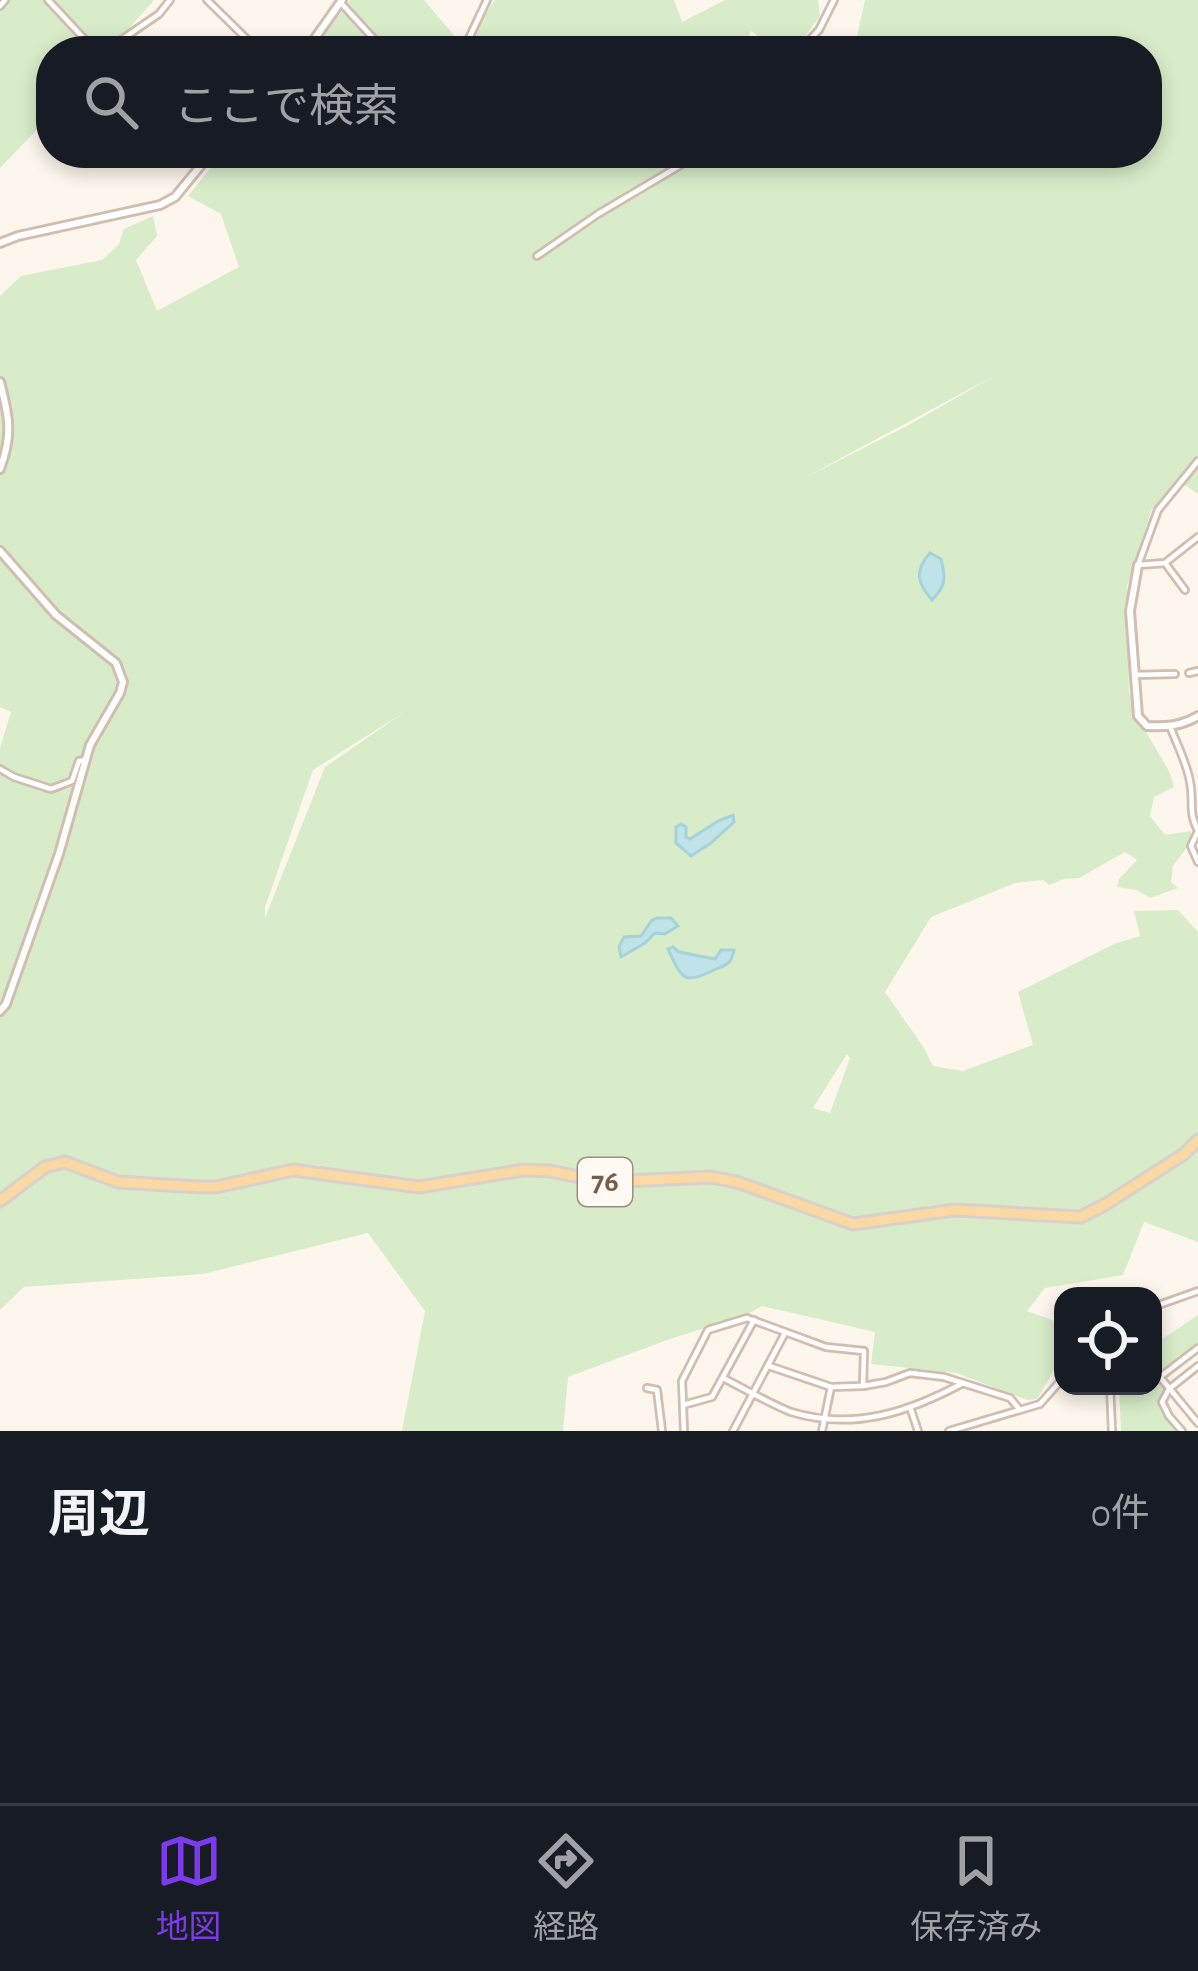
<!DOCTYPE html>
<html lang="ja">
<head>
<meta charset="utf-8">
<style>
	body { margin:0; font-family:"Alegreya Sans","Noto Sans JP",sans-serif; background:#242831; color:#f1f3f6 }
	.controls { position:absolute; right:36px; bottom:36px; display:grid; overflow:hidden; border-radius:24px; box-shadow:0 6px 18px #0003 }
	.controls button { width:108px; height:108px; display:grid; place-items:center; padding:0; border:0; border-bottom:3px solid #363941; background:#171b24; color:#f1f3f6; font:60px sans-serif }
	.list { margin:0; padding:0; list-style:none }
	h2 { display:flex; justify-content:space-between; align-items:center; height:156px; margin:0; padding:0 48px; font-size:51px }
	h2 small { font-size:39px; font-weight:400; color:#9ea1a6 }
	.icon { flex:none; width:66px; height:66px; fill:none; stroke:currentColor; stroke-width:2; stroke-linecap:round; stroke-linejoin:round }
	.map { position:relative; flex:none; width:1198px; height:1431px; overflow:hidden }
	.search { position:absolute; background:#171b24; box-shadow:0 6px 18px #0003; left:36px; right:36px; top:36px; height:132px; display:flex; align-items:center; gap:30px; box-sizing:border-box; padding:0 42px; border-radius:48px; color:#9ea1a6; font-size:45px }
	.sheet { height:372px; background:#171b24 }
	nav { display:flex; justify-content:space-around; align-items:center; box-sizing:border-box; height:168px; border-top:3px solid #363941; background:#171b24; font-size:33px; color:#9ea1a6 }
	nav a { display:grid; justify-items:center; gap:6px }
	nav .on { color:#7c3aed }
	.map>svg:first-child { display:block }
	.green { fill:#d8ecc9; fill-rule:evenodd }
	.water { fill:#bfe3e8; stroke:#a5d3da; stroke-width:3 }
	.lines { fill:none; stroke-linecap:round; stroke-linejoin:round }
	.minor-casing { stroke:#d1beb0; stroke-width:10 }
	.tertiary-casing { stroke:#d1beb0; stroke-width:12 }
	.primary-casing { stroke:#dad1cd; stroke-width:15 }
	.minor { stroke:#fff; stroke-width:4.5 }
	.tertiary { stroke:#fff; stroke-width:6 }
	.primary { stroke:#fbd9a5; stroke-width:9 }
	.labels { text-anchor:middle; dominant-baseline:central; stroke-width:9; stroke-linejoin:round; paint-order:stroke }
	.shield { fill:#fffaf3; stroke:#a28b7f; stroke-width:3 }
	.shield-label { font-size:30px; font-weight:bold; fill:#7a5c4d }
</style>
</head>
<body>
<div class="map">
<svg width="1198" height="1431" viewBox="0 0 1198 1431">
	<rect width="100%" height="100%" fill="#fdf6ec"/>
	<g class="green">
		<path d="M0,0H154L109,51H51V115L0,168Z"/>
		<path d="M349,0H424L458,40L451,51H390L348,3Z"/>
		<path d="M495,0H674L682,22L725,0H818L820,16L794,51H779L751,31L744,51H460Z"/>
		<path d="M865,0H1198V494L1185,485L1152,509L1127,586L1129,692L1146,732L1169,771L1174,787L1154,797L1150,816L1165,835L1190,831L1194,838L1173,866L1171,882L1178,888L1150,898L1137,890L1117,887L1119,879L1137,860L1125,852L1079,878L1064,879L1049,885L1043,880L1015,883L931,917L885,992L924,1048L933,1066L963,1071L1033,1045L1018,992L1114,944L1140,936L1134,911L1178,910L1198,932V1242L1144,1222L1123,1275L1045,1288L1027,1311L1063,1324C1063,1355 1053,1374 1037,1399L1027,1400L956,1373L871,1364L875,1332L762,1306L748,1314L667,1340L568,1377L563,1431H402L425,1311L368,1233L203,1274L24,1287L0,1310V748L11,712L0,707V296L21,276L102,260L119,244L124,229L153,216L157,236L136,260L157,311L239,267L221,214L188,196L223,153H1147V51H860L856,41ZM998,374L905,427L800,480ZM406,711L325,767L265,918V907L313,770ZM847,1054L850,1058L830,1113L813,1108Z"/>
		<path d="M343,11L380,51H320L316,42Z"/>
		<path d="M1198,1315V1343L1160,1377L1178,1431H1121L1119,1386H1153V1345Z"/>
	</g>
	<g class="water">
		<path d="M930,553L941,559C946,578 946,586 932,600C917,583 914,571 930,553Z"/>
		<path d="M733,815L734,822L711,843L691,856L676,843V827L681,824L686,827V837L690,839L718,821Z"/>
		<path d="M657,918H671L678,926L665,934L655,933L645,943L621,957L619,947L624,937L641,936L652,920Z"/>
		<path d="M673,947L679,952L715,959L721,950H734C731,965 727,964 714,970C683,985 682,979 668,949Z"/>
	</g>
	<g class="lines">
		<g class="minor-casing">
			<g id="minor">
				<path d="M48,0L91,46L104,48L118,42L159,14L170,0"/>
				<path d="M207,0L259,51"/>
				<path d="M341,3L385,51"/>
				<path d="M0,6L5,0"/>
				<path d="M463,51L487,0"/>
				<path d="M799,51L819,30L834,0"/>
				<path d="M537,256L598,214L701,153"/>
				<path d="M1198,461L1158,510L1138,565L1165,563L1198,537"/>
				<path d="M1165,563L1185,590"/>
				<path d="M1189,673L1198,671"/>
				<path d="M1134,675L1175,674"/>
				<path d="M1170,726C1177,745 1187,763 1190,782C1194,800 1188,814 1198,830"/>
				<path d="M0,769L14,777L51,789L72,781L79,761L86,760"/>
				<path d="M1198,831L1191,846L1198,862"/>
				<path d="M1153,1307L1198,1291"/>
				<path d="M1198,1348L1160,1377L1198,1423"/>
				<path d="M769,1366L831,1387L862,1386"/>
				<path d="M723,1378C745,1389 768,1403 791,1412C854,1431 909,1412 963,1383"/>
				<path d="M1110,1386L1112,1431"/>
				<path d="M647,1388L657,1390L662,1431"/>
				<path d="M683,1405L712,1397L754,1320"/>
				<path d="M911,1410L918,1431"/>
				<path d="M684,1431L682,1381L708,1330L747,1318L826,1347L864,1351L863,1386L886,1382L910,1373L944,1377L1010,1398L1020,1410"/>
				<path d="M733,1431L785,1333"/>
				<path d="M822,1431L831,1387"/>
				<path d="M949,1431L1040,1404L1063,1378"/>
				<path d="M1182,1431L1169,1416L1162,1402L1169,1389L1198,1366"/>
			</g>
		</g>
		<g class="tertiary-casing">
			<g id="tertiary">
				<path d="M306,51L342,0"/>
				<path d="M0,243L18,236L160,205L175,197L211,153"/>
				<path d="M0,382C9,416 13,435 0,469"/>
				<path d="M0,551L56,615L116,663L123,682L120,693L90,745L59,854L6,1004L0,1011"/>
				<path d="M1138,565L1130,611L1138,716L1147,726C1166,727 1181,726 1198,716"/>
			</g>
		</g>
		<g class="primary-casing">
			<path id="primary" d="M0,1201L45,1167L65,1162L118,1182L200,1187H216L293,1170L419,1187L524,1170L550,1171L604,1182L711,1177L737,1182L853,1224L955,1210L1081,1217L1106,1204L1184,1154L1198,1140"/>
		</g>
		<use href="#minor" class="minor"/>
		<use href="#tertiary" class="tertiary"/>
		<use href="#primary" class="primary"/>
	</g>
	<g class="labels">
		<rect class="shield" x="578" y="1158" width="54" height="48" rx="9"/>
		<g class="shield-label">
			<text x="605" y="1182">76</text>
		</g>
	</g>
</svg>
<div class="controls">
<button><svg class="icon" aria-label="locate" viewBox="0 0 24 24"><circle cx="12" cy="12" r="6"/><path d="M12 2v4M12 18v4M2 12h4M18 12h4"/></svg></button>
</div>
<div class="search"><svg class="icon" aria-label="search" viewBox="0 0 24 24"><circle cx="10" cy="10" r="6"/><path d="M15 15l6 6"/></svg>ここで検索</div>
</div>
<section class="sheet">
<h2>周辺<small>0件</small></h2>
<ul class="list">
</ul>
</section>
<nav>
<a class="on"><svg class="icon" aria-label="map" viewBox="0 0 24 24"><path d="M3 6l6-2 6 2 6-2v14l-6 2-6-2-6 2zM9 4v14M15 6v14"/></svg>地図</a>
<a><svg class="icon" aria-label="directions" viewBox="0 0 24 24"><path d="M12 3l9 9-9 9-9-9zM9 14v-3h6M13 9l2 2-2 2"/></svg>経路</a>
<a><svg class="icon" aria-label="saved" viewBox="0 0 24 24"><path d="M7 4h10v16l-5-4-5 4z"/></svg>保存済み</a>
</nav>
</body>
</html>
